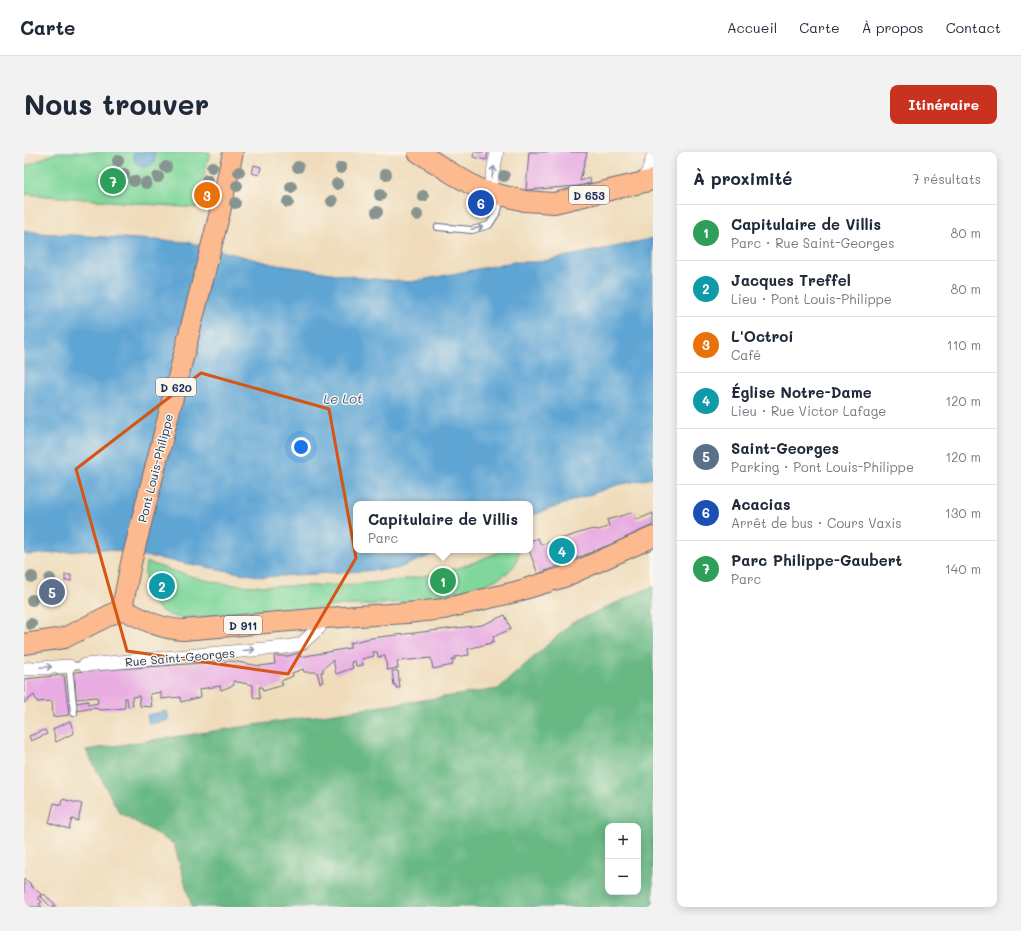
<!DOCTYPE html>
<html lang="fr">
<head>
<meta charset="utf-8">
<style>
	body { margin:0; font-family:Mali,sans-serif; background:#f2f2f3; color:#1f2937 }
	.controls { position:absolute; right:12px; bottom:12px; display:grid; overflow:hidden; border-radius:8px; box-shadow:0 2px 10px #0003 }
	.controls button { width:36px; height:36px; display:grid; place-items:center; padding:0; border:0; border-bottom:1px solid #e0e1e3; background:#fff; color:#1f2937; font:20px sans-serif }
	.you { position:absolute; left:277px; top:295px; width:14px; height:14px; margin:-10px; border:3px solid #fff; border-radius:50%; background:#1a73e8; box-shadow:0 0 0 6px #1a73e833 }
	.badge { display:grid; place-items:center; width:26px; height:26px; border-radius:50%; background:#c8321e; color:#fff; font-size:13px; font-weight:700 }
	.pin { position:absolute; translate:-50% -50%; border:2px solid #fff; box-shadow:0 1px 4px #0006 }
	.popup { position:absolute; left:329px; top:349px; width:180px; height:52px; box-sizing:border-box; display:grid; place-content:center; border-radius:8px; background:#fff; filter:drop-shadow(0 1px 3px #0005); font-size:13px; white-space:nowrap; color:#747a83 }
	.popup b { font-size:15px; color:#1f2937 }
	.popup::after { content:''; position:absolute; left:50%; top:100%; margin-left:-8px; border:8px solid transparent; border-top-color:#fff }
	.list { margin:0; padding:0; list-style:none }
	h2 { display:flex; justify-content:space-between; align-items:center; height:52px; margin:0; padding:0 16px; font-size:17px }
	h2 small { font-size:13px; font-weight:400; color:#747a83 }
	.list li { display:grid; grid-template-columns:26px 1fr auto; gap:12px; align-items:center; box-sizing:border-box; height:56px; padding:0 16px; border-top:1px solid #e0e1e3 }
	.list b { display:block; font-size:15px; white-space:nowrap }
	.list p { margin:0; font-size:13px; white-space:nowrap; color:#747a83 }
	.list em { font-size:13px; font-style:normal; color:#747a83 }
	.map { position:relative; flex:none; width:629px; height:755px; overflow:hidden; border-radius:8px }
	header { display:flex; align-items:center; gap:24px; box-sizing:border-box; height:56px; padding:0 20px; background:#fff; border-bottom:1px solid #e0e1e3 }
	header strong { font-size:19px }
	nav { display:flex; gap:22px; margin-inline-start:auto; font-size:14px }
	.intro { display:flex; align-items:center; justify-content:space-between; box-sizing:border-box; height:96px; padding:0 24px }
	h1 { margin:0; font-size:28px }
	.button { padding:10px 18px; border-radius:8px; background:#c8321e; color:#fff; font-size:14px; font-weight:700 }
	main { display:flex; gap:24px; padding:0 24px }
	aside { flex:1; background:#fff; border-radius:8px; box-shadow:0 2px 10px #0003 }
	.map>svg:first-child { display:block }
	.green { fill:#80d79b; stroke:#4e837c }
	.forest { fill:#68b883; stroke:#427470; fill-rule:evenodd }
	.water { fill:#5ea5d4; stroke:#3c6a99 }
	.building { fill:#e8ace2 }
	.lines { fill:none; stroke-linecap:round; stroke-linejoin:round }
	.lane-casing { stroke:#656b7e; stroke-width:8 }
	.street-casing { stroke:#656b7e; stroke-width:14 }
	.primary-casing { stroke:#656b7e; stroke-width:22 }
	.lane { stroke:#fff; stroke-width:6 }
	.street { stroke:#fff; stroke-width:13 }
	.primary { stroke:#fcba8e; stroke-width:20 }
	.tree { fill:#889490 }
	.oneway { stroke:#8d97ae }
	.marked { fill:none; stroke:#d45514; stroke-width:3; stroke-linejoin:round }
	.labels { text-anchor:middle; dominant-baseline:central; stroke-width:3; stroke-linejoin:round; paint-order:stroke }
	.shield { fill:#fbf7ec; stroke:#5e6b89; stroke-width:1 }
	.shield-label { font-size:11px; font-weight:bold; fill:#1b2f5e }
	.street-label { font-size:12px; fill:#1b2f5e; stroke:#fbf7ec }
	.water-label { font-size:13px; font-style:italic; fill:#325887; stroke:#fbf7ec }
</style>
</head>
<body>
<header>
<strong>Carte</strong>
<nav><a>Accueil</a><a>Carte</a><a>À propos</a><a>Contact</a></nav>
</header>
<div class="intro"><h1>Nous trouver</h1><a class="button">Itinéraire</a></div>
<main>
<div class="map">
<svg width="629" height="755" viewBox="0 0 629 755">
	<rect width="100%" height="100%" fill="#fbf7ec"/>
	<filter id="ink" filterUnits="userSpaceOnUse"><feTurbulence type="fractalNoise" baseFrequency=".025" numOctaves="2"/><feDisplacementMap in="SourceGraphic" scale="8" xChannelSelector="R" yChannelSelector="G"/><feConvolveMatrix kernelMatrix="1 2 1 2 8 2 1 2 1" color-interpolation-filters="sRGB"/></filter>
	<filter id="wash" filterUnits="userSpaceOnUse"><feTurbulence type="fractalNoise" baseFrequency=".012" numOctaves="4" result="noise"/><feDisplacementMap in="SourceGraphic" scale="16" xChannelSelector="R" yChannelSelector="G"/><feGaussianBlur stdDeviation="0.9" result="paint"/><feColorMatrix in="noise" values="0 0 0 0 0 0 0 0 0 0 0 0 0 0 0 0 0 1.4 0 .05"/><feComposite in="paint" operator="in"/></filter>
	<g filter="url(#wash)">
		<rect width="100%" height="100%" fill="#efdbba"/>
		<g class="green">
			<path d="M33,0H186L172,56L0,42V15Z"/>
			<path d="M480,398H495C494,404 493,410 489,415C478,428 456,434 440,439C406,450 371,451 336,453C325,453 313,453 302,455C268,460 232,461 197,463C181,464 161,470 146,463C122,453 119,433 122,410C144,417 167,425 190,430C218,435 246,434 275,434C331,433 380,431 434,416C450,411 465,404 480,398Z"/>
		</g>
		<path class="forest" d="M629,434V755H168L150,692L95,660L62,598L474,537L548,471ZM584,674H614V740H584Z"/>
		<g class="water">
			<path d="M110,0H131L130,10C121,20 107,13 110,0Z"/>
			<path d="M0,78L15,81L163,90L248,112L339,126L387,130L489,110H514L605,92L629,86V326L593,333L506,364V352H332V398H420L372,417L239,425L81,397L3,403L0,401Z"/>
			<path d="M143,559L145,568L125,572L123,563Z"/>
		</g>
		<g id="blocks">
			<g class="building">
				<path d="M450,0H464L463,7L462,8L449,5Z"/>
				<path d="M505,0H563L556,29L566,26L567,31L555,34L502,38Z"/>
				<path d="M230,13L237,15L235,23L228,21Z"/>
				<path d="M180,34L187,36L184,50L177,48Z"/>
				<path d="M610,360L613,368L629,361V373L592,390L514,422L505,398H506V389L514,386L517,393L565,378L571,377L575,378L585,374L583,368Z"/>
				<rect x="41" y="423" width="6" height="6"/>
				<path d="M481,463L487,477L469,485L470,489L467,490V491L444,497L445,503L431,505V508H428L429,513L409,517L407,506L397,507L373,509L374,516L363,518L361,504L354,505L353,500H349L350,504L338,507L339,513L332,514L331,509L327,510L329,516L312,522L309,508L299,517V520H297L299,530L296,531L293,520H280L279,517L268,521L269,524L257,529L259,533L239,539L238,535H235L236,547L229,545V533L209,529L210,533L197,538L196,534L176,537L177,545L157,550L156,545L137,547V540L126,542L128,555L116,554L115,544L108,545L109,554L104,555L103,546H101V556L78,558L69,556L53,559L52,551L64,549V553L74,551L73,545L52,547L51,528H48V522L51,521V520L208,509L236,514L251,512L250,504H264L275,501L276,505L326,496V491L347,486L458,473Z"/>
				<path d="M368,519H374L376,536H372V533H370Z"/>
				<path d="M40,523L45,563L29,565L28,549L13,550L10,543L0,551V527Z"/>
				<path d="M46,569L50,581L32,590L29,577Z"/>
				<path d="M21,578L23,582L7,589L5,584Z"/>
				<path d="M38,647L58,652L54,669L48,667L45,677L25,671L30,651L37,653Z"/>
				<path d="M0,727L7,732L6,733L17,742L14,746L18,750L15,752L18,755H0Z"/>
				<path d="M20,742L31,752L30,754L31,755H27L17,745Z"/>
			</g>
		</g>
	</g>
	<g filter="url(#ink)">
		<use href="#blocks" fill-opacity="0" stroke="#656b7e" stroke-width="1"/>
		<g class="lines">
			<g class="lane-casing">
				<g id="lane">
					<path d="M414,75L448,78L465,73L474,59L477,45"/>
					<path d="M50,561L45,514L61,513"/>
				</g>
			</g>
			<g class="street-casing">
				<g id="street">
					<path d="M620,31L629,5"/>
					<path d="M465,40L473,0"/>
					<path d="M61,513L262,495L277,492L295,476L297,466"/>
					<path d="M0,517L45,514"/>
				</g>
			</g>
			<g class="primary-casing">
				<g id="primary">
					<path d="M394,0L429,22L457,38L501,49L530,51L629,28"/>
					<path d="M98,457C121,468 133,476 159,478L301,466L383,461L419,457L491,440L540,425L629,385"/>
					<path d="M98,457L107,411L196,60L209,0"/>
					<path d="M0,492L40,486L98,457"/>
				</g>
			</g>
			<use href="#lane" class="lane"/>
			<use href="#street" class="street"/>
			<use href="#primary" class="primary"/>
		</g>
		<g class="tree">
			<circle cx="94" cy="9" r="6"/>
			<circle cx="142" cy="15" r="6"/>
			<circle cx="188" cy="15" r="6"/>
			<circle cx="274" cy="15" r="6"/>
			<circle cx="317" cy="16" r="6"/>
			<circle cx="215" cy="20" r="6"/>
			<circle cx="100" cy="22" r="6"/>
			<circle cx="362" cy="22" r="6"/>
			<circle cx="480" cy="24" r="6"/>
			<circle cx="134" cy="25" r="6"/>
			<circle cx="183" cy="28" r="6"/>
			<circle cx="110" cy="29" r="6"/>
			<circle cx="122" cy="31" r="6"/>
			<circle cx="313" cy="32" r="6"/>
			<circle cx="213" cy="34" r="6"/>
			<circle cx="267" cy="35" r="6"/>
			<circle cx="356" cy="43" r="6"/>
			<circle cx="399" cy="44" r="6"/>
			<circle cx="308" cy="49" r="6"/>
			<circle cx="264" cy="50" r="6"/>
			<circle cx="211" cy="51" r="6"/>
			<circle cx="353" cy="60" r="6"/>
			<circle cx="393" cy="63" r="6"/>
			<circle cx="8" cy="425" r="6"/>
			<circle cx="26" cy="427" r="6"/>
			<circle cx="24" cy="446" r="6"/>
			<circle cx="8" cy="448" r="6"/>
			<circle cx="7" cy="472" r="6"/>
		</g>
		<defs><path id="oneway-shaft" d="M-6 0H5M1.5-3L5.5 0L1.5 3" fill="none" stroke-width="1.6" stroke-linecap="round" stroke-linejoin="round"/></defs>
		<g class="oneway">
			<use href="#oneway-shaft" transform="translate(469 20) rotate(-79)"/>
			<use href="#oneway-shaft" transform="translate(453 76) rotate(-12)"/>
			<use href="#oneway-shaft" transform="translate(225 498) rotate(-5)"/>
			<use href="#oneway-shaft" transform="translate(22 515) rotate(-3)"/>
		</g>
	</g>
	<path class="marked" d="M177,221L305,257L332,406L264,522L103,499L52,317Z"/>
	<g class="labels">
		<g class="shield">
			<rect x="545" y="34" width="40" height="18" rx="3"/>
			<rect x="132" y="226" width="40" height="18" rx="3"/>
			<rect x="200" y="464" width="38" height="18" rx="3"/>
		</g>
		<g class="shield-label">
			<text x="565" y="43">D 653</text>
			<text x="152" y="235">D 620</text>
			<text x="219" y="473">D 911</text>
		</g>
		<g class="street-label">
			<text transform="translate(131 316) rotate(-76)">Pont Louis-Philippe</text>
			<text transform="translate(156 505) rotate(-5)">Rue Saint-Georges</text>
		</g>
		<g class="water-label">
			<text transform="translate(319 246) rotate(-1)">Le Lot</text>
		</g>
	</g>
</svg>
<div class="controls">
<button>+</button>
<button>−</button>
</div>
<div class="you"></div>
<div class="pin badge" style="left:419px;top:429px;background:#2e9e5b">1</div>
<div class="popup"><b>Capitulaire de Villis</b>Parc</div>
<div class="pin badge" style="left:138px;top:434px;background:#0f9aa8">2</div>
<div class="pin badge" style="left:183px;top:43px;background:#e8710a">3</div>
<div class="pin badge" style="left:538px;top:399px;background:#0f9aa8">4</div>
<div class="pin badge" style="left:28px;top:440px;background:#5c6f8a">5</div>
<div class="pin badge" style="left:457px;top:51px;background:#1a4fb4">6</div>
<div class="pin badge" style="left:89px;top:29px;background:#2e9e5b">7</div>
</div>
<aside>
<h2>À proximité<small>7 résultats</small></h2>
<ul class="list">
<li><span class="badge" style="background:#2e9e5b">1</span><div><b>Capitulaire de Villis</b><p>Parc · Rue Saint-Georges</p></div><em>80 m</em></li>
<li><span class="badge" style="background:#0f9aa8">2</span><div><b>Jacques Treffel</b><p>Lieu · Pont Louis-Philippe</p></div><em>80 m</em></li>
<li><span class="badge" style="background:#e8710a">3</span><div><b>L'Octroi</b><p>Café</p></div><em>110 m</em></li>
<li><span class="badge" style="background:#0f9aa8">4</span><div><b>Église Notre-Dame</b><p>Lieu · Rue Victor Lafage</p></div><em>120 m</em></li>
<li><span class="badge" style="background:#5c6f8a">5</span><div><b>Saint-Georges</b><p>Parking · Pont Louis-Philippe</p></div><em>120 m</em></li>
<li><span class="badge" style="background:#1a4fb4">6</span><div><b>Acacias</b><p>Arrêt de bus · Cours Vaxis</p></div><em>130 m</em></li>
<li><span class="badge" style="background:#2e9e5b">7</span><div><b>Parc Philippe-Gaubert</b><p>Parc</p></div><em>140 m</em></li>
</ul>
</aside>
</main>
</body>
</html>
